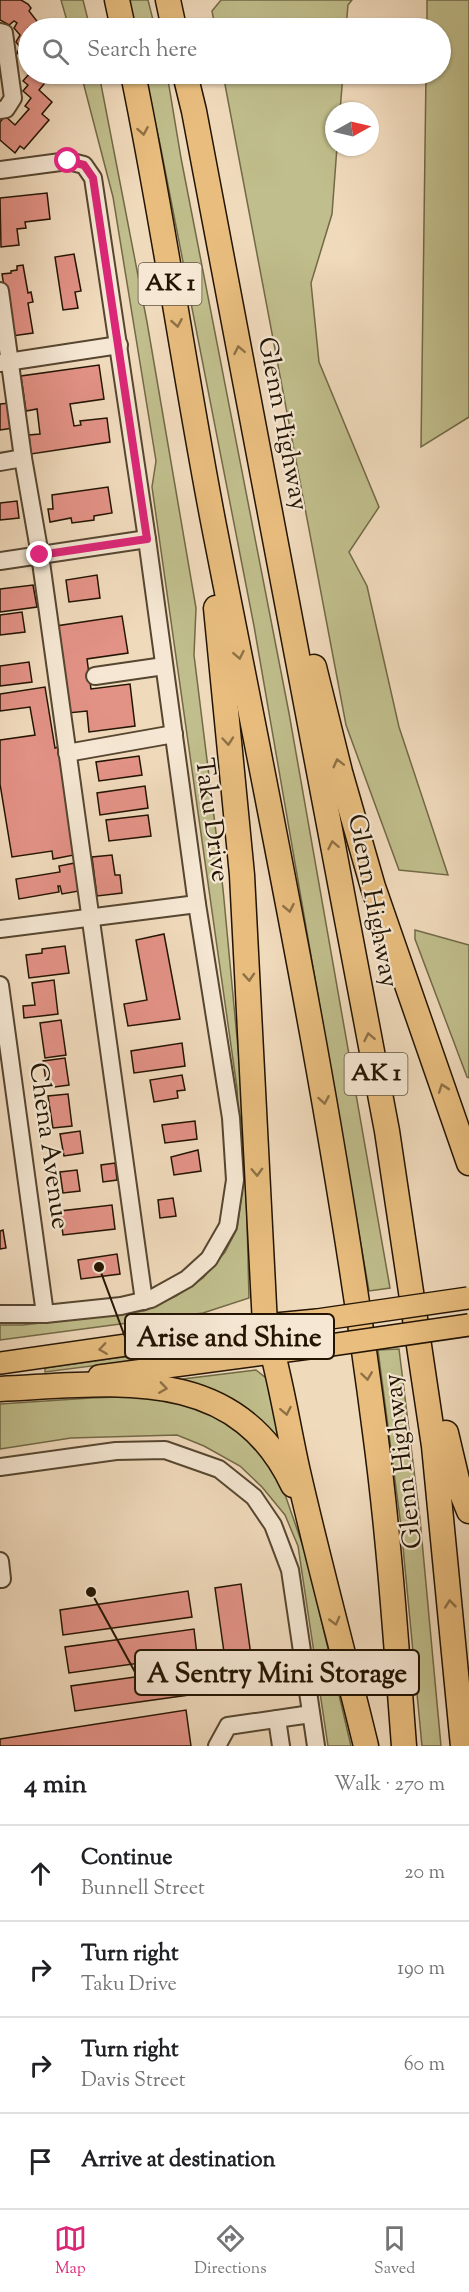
<!DOCTYPE html>
<html lang="en">
<head>
<meta charset="utf-8">
<style>
	body { margin:0; font-family:"Sorts Mill Goudy",serif; background:#f2f2f2; color:#202124 }
	.compass { position:absolute; left:325px; top:102px; width:54px; height:54px; border-radius:50%; background:#fff; box-shadow:0 2px 4px #0004; rotate:82deg }
	.stop { position:absolute; width:18px; height:18px; margin:-14px; border:4px solid #db2777; border-radius:50%; background:#fff }
	.stop.end { background:#db2777; border-color:#fff; box-shadow:0 2px 6px #0008 }
	.list { margin:0; padding:0; list-style:none }
	h2 { display:flex; justify-content:space-between; align-items:center; height:78px; margin:0; padding:0 24px; font-size:26px }
	h2 small { font-size:20px; font-weight:400; color:#757577 }
	.list li { display:grid; grid-template-columns:39px 1fr auto; gap:18px; align-items:center; box-sizing:border-box; height:96px; padding:0 24px; border-top:2px solid #e0e0e0 }
	.list b { display:block; font-size:22px; white-space:nowrap }
	.list p { margin:0; font-size:20px; white-space:nowrap; color:#757577 }
	.list em { font-size:20px; font-style:normal; color:#757577 }
	.icon { flex:none; width:33px; height:33px; fill:none; stroke:currentColor; stroke-width:2; stroke-linecap:round; stroke-linejoin:round }
	.map { position:relative; flex:none; width:469px; height:1746px; overflow:hidden }
	.search { position:absolute; background:#fff; box-shadow:0 2px 4px #0004; left:18px; right:18px; top:18px; height:66px; display:flex; align-items:center; gap:15px; box-sizing:border-box; padding:0 21px; border-radius:33px; color:#757577; font-size:22px }
	.sheet { height:462px; background:#fff }
	nav { display:flex; justify-content:space-around; align-items:center; box-sizing:border-box; height:84px; border-top:2px solid #e0e0e0; background:#fff; font-size:16px; color:#757577 }
	nav a { display:grid; justify-items:center; gap:3px }
	nav .on { color:#db2777 }
	.map>svg:first-child { display:block }
	.green { fill:#c0be8c; stroke:#726947; stroke-width:1.5 }
	.building { fill:#e39286; stroke:#231402; stroke-width:1.5 }
	.lines { fill:none; stroke-linecap:round; stroke-linejoin:round }
	.minor-casing { stroke:#564630; stroke-width:20 }
	.major-casing { stroke:#231402; stroke-width:24 }
	.highway-casing { stroke:#231402; stroke-width:27 }
	.minor { stroke:#f5e7d3; stroke-width:16 }
	.major { stroke:#e8bd7e; stroke-width:21 }
	.highway { stroke:#e8bd7e; stroke-width:24 }
	.major-bridge-casing { stroke:#231402; stroke-width:24; stroke-linecap:butt }
	.major-bridge { stroke:#e8bd7e; stroke-width:21 }
	.oneway { stroke:#8f7146 }
	.route { stroke:#db2777; stroke-width:8 }
	.labels { text-anchor:middle; dominant-baseline:central; stroke-width:4.5; stroke-linejoin:round; paint-order:stroke }
	.shield { fill:#f5e7d3; stroke:#625341; stroke-width:1.5 }
	.shield-label { font-size:24px; font-weight:bold; fill:#231402 }
	.street-label { font-size:26px; fill:#231402; stroke:#f5e7d3 }
	.leader { fill:none; stroke:#231402; stroke-width:2 }
	.callout-dot { fill:#231402; stroke:#f5e7d3; stroke-width:2 }
	.callout { fill:#f5e7d3; stroke:#231402; stroke-width:2 }
	.callout-label { font-size:27px; text-anchor:middle; font-weight:bold; fill:#231402 }
</style>
</head>
<body>
<div class="map">
<svg width="469" height="1746" viewBox="0 0 469 1746">
	<rect width="100%" height="100%" fill="#f0dabc"/>
	<filter id="stains"><feTurbulence type="fractalNoise" baseFrequency=".00333" numOctaves="4"/><feColorMatrix values="0 0 0 0 .2 0 0 0 0 .09 0 0 0 0 .02 0 0 0 .5 -.17"/></filter>
	<radialGradient id="worn" r=".72"><stop offset=".6" stop-color="#630" stop-opacity="0"/><stop offset="1" stop-color="#630" stop-opacity=".3"/></radialGradient>
	<g class="green">
		<path d="M61,0H83L90,28H69Z"/>
		<path d="M127,0H148L155,28H133Z"/>
		<path d="M221,0H352L348,5L346,28H215L212,11Z"/>
		<path d="M427,0H469V417L421,447L426,74H440V28H427Z"/>
		<path d="M81,74H99L147,322L196,608L194,655L223,889L240,1070L245,1145L249,1298L203,1313L0,1340V1325H23L144,1311L176,1296L203,1278L225,1252L237,1229L242,1192L237,1088L152,487L156,461L113,197Z"/>
		<path d="M144,74H167L181,158L289,713L390,1288L369,1291L254,626L160,144Z"/>
		<path d="M223,74H343L340,111H334V147H337L332,214L311,283L319,362L379,507L349,552L367,586L399,727L448,875L399,870L346,725Z"/>
		<path d="M415,930L469,945V1078L467,1077L415,939Z"/>
		<path d="M257,1338L259,1341L256,1345L45,1372V1368Z"/>
		<path d="M399,1349L420,1519L441,1746H422L401,1526L378,1350Z"/>
		<path d="M256,1370L266,1378L283,1444L183,1384V1379Z"/>
		<path d="M149,1396L215,1413L255,1444L280,1480L306,1555L351,1746H328L298,1546L285,1515L262,1487L240,1466L204,1446L177,1435L71,1438L0,1449V1404L91,1398Z"/>
	</g>
	<g class="building">
		<path d="M0,0H21L28,4L31,8L29,11L40,25L38,28H28V56L26,58L17,53L20,47L16,42L20,35L14,28L17,23L14,21L9,25L0,20Z"/>
		<path d="M29,74L34,78L38,74H44L49,78L39,90L52,102L42,114L49,120L24,149L20,146L15,153L0,140V122L5,116L15,125L29,109L25,106L31,98L23,91L28,85L23,81Z"/>
		<path d="M47,193L50,219L25,222L26,228L17,229L19,245L1,247L0,198Z"/>
		<path d="M74,254L81,291L75,292L78,308L63,310L55,257Z"/>
		<path d="M23,265L28,293L31,292L33,302L28,303L33,333L12,336L2,274L11,273V271L17,270V266Z"/>
		<path d="M99,365L104,399L70,404L74,426L81,425L80,421L107,418L110,442L31,454L29,435L40,434L37,409L26,411L21,376Z"/>
		<path d="M10,403L13,428L0,430V404Z"/>
		<path d="M108,487L112,513L94,516V520L72,523L71,518L50,522L48,509H53L52,495Z"/>
		<path d="M17,501L19,518L0,520V503Z"/>
		<path d="M97,575L100,598L69,602L66,580Z"/>
		<path d="M33,585L37,607L0,612V589Z"/>
		<path d="M22,612L25,632L0,635V615Z"/>
		<path d="M122,616L128,653L87,659L91,689L130,684L135,726L89,732L87,711L68,713L56,626Z"/>
		<path d="M29,662L32,682L0,686V666Z"/>
		<path d="M45,687L55,748L58,747L74,855L53,859L52,851L12,857L0,784V740L35,735L30,707L0,711V694Z"/>
		<path d="M139,756L142,775L99,781L96,762Z"/>
		<path d="M145,786L148,808L100,815L97,793Z"/>
		<path d="M148,815L151,836L109,841L106,820Z"/>
		<path d="M112,855L115,875H120L122,893L97,896L92,857Z"/>
		<path d="M75,863L79,891L62,894L60,886H58L59,892L19,899L16,879L60,872L59,866Z"/>
		<path d="M164,934L180,1019L128,1026L124,1004L147,1000L136,940Z"/>
		<path d="M65,946L69,973L29,978L26,955L42,953V949Z"/>
		<path d="M54,980L58,1014L24,1018L23,1006L35,1005L32,983Z"/>
		<path d="M61,1020L66,1055L45,1058L40,1023Z"/>
		<path d="M182,1043L185,1066L134,1073L131,1051Z"/>
		<path d="M65,1058L69,1085L47,1088L43,1061Z"/>
		<path d="M182,1075L185,1090L177,1091L178,1098L154,1102L150,1080Z"/>
		<path d="M68,1094L72,1126L53,1128L48,1096Z"/>
		<path d="M195,1121L197,1139L165,1143L162,1125Z"/>
		<path d="M80,1131L83,1153L64,1156L60,1134Z"/>
		<path d="M198,1150L201,1171L174,1175L171,1157Z"/>
		<path d="M115,1163L117,1180L103,1182L101,1165Z"/>
		<path d="M77,1170L80,1191L63,1193L60,1172Z"/>
		<path d="M173,1198L176,1216L160,1218L158,1200Z"/>
		<path d="M112,1205L115,1229L63,1235L60,1211Z"/>
		<path d="M3,1230L6,1248L0,1249V1231Z"/>
		<path d="M117,1254L120,1274L81,1279L78,1260Z"/>
		<path d="M241,1584L255,1684L229,1688L215,1588Z"/>
		<path d="M188,1591L192,1617L63,1635L60,1610Z"/>
		<path d="M194,1629L197,1655L69,1673L65,1647Z"/>
		<path d="M199,1668L203,1693L75,1711L71,1686Z"/>
		<path d="M186,1710L191,1746H0V1739Z"/>
	</g>
	<g class="lines">
		<g class="minor-casing">
			<g id="minor">
				<path d="M0,32L4,33L13,98L6,109L0,110"/>
				<path d="M0,170L68,161L84,165L93,178L147,539L197,904L231,1118L235,1180L228,1226L209,1259L187,1279L151,1299L121,1306L45,1314H0"/>
				<path d="M0,291L23,458L40,555L144,1301"/>
				<path d="M0,363L119,345"/>
				<path d="M0,462L23,458"/>
				<path d="M0,561L147,539"/>
				<path d="M95,676L164,666"/>
				<path d="M67,753L174,734"/>
				<path d="M0,929L197,904"/>
				<path d="M0,985L45,1314"/>
				<path d="M0,1467L116,1451L165,1450L219,1469L254,1497L273,1525L290,1570L316,1746"/>
				<path d="M0,1561L2,1579H0"/>
				<path d="M277,1719L281,1746"/>
				<path d="M217,1746L228,1726L311,1714"/>
			</g>
		</g>
		<g class="major-casing">
			<g id="major">
				<path d="M0,1363L265,1325L317,1320"/>
				<path d="M99,1376L324,1346"/>
			</g>
		</g>
		<g class="highway-casing">
			<g id="highway">
				<path d="M117,0L123,28"/>
				<path d="M168,0L174,28"/>
				<path d="M133,74C164,224 185,376 214,526C273,827 336,1128 375,1432C389,1536 396,1641 404,1746"/>
				<path d="M185,74L194,111L387,1131L434,1446L463,1746"/>
				<path d="M216,608L242,875L265,1325C280,1373 287,1423 298,1472C319,1564 344,1655 366,1746"/>
				<path d="M314,667L340,772L373,887L469,1163"/>
				<path d="M0,1389C112,1384 235,1362 293,1485"/>
				<path d="M446,1433L458,1484L469,1511"/>
			</g>
		</g>
		<use href="#minor" class="minor"/>
		<use href="#major" class="major"/>
		<use href="#highway" class="highway"/>
		<g class="major-bridge-casing">
			<g id="major-bridge">
				<path d="M317,1320L468,1298"/>
				<path d="M324,1346L469,1325"/>
			</g>
		</g>
		<use href="#major-bridge" class="major-bridge"/>
	</g>
	<defs><path id="oneway-chevron" d="M-2-3.5L2.5 0L-2 3.5" fill="none" stroke-width="1.6" stroke-linecap="round" stroke-linejoin="round" transform="scale(1.5)"/></defs>
	<g class="oneway">
		<use href="#oneway-chevron" transform="translate(143 131) rotate(80)"/>
		<use href="#oneway-chevron" transform="translate(177 323) rotate(80)"/>
		<use href="#oneway-chevron" transform="translate(239 350) rotate(-101)"/>
		<use href="#oneway-chevron" transform="translate(239 655) rotate(79)"/>
		<use href="#oneway-chevron" transform="translate(228 741) rotate(85)"/>
		<use href="#oneway-chevron" transform="translate(338 763) rotate(-104)"/>
		<use href="#oneway-chevron" transform="translate(333 845) rotate(-101)"/>
		<use href="#oneway-chevron" transform="translate(289 908) rotate(79)"/>
		<use href="#oneway-chevron" transform="translate(249 977) rotate(86)"/>
		<use href="#oneway-chevron" transform="translate(369 1037) rotate(-101)"/>
		<use href="#oneway-chevron" transform="translate(443 1088) rotate(-109)"/>
		<use href="#oneway-chevron" transform="translate(324 1100) rotate(80)"/>
		<use href="#oneway-chevron" transform="translate(257 1172) rotate(88)"/>
		<use href="#oneway-chevron" transform="translate(103 1349) rotate(172)"/>
		<use href="#oneway-chevron" transform="translate(367 1376) rotate(82)"/>
		<use href="#oneway-chevron" transform="translate(163 1388) rotate(8)"/>
		<use href="#oneway-chevron" transform="translate(286 1411) rotate(79)"/>
		<use href="#oneway-chevron" transform="translate(450 1604) rotate(-96)"/>
		<use href="#oneway-chevron" transform="translate(335 1621) rotate(75)"/>
	</g>
	<g class="lines">
		<path class="route" d="M40,555L147,539L93,178L84,165L68,161"/>
	</g>
	<g class="labels">
		<g class="shield">
			<rect x="138.5" y="263" width="63" height="42" rx="4.5"/>
			<rect x="344.5" y="1053" width="63" height="42" rx="4.5"/>
		</g>
		<g class="shield-label">
			<text x="170" y="284">AK 1</text>
			<text x="376" y="1074">AK 1</text>
		</g>
		<g class="street-label">
			<text transform="translate(282 424) rotate(79)">Glenn Highway</text>
			<text transform="translate(211 820) rotate(82)">Taku Drive</text>
			<text transform="translate(372 901) rotate(79)">Glenn Highway</text>
			<text transform="translate(48 1146) rotate(82)">Chena Avenue</text>
			<text transform="translate(404 1461) rotate(-97)">Glenn Highway</text>
		</g>
	</g>
	<path class="leader" d="M99 1267L125 1337M91 1592L135 1672"/>
	<g class="callout-dot">
		<circle cx="99" cy="1267" r="6"/>
		<circle cx="91" cy="1592" r="6"/>
	</g>
	<g class="callout">
		<rect x="125" y="1314" width="209" height="45" rx="6"/>
		<rect x="135" y="1650" width="284" height="45" rx="6"/>
	</g>
	<g class="callout-label">
		<text x="229" y="1346">Arise and Shine</text>
		<text x="277" y="1682">A Sentry Mini Storage</text>
	</g>
	<rect width="100%" height="100%" filter="url(#stains)"/>
	<rect width="100%" height="100%" fill="url(#worn)"/>
</svg>
<svg class="compass" viewBox="-18 -18 36 36"><path d="M0-13l5 13h-10z" fill="#e53935"/><path d="M0 13l5-13h-10z" fill="#757577"/></svg>
<div class="stop" style="left:68px;top:161px"></div>
<div class="stop end" style="left:40px;top:555px"></div>
<div class="search"><svg class="icon" aria-label="search" viewBox="0 0 24 24"><circle cx="10" cy="10" r="6"/><path d="M15 15l6 6"/></svg>Search here</div>
</div>
<section class="sheet">
<h2>4 min<small>Walk · 270 m</small></h2>
<ul class="list">
<li><svg class="icon" aria-label="ahead" viewBox="0 0 24 24"><path d="M12 20V5M6 11l6-6 6 6"/></svg><div><b>Continue</b><p>Bunnell Street</p></div><em>20 m</em></li>
<li><svg class="icon" aria-label="right" viewBox="0 0 24 24"><path d="M7 20v-9h11M14 6l5 5-5 5"/></svg><div><b>Turn right</b><p>Taku Drive</p></div><em>190 m</em></li>
<li><svg class="icon" aria-label="right" viewBox="0 0 24 24"><path d="M7 20v-9h11M14 6l5 5-5 5"/></svg><div><b>Turn right</b><p>Davis Street</p></div><em>60 m</em></li>
<li><svg class="icon" aria-label="arrive" viewBox="0 0 24 24"><path d="M6 21V4h12l-3 4 3 4H6"/></svg><div><b>Arrive at destination</b></div></li>
</ul>
</section>
<nav>
<a class="on"><svg class="icon" aria-label="map" viewBox="0 0 24 24"><path d="M3 6l6-2 6 2 6-2v14l-6 2-6-2-6 2zM9 4v14M15 6v14"/></svg>Map</a>
<a><svg class="icon" aria-label="directions" viewBox="0 0 24 24"><path d="M12 3l9 9-9 9-9-9zM9 14v-3h6M13 9l2 2-2 2"/></svg>Directions</a>
<a><svg class="icon" aria-label="saved" viewBox="0 0 24 24"><path d="M7 4h10v16l-5-4-5 4z"/></svg>Saved</a>
</nav>
</body>
</html>
